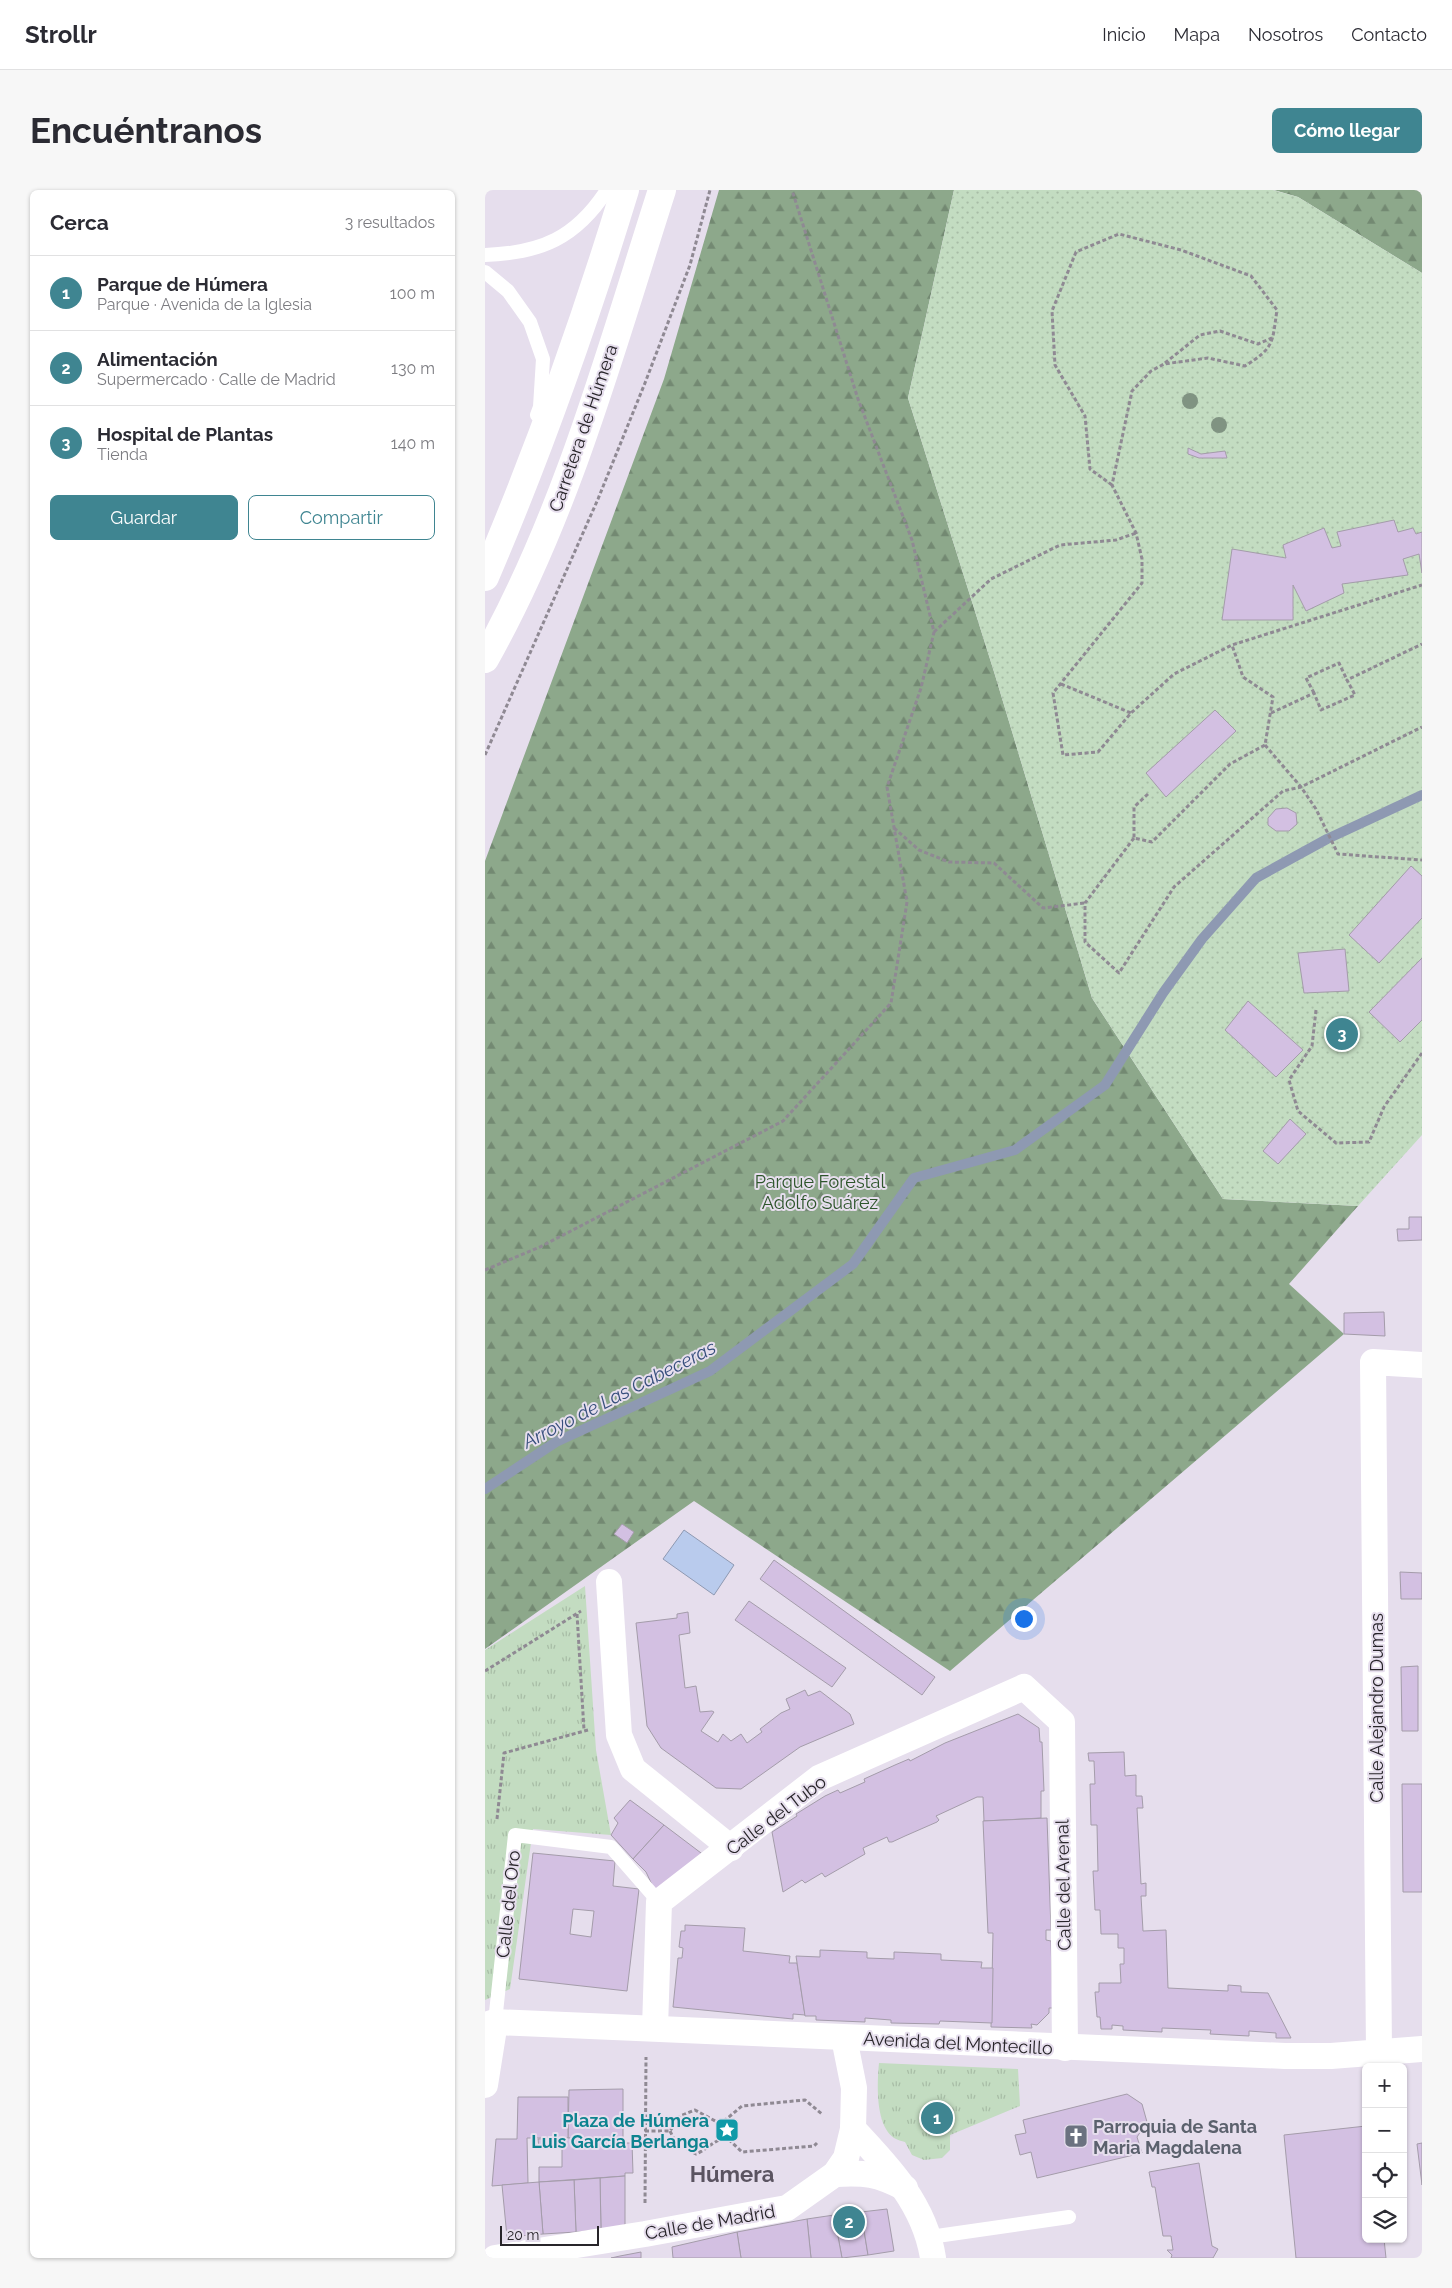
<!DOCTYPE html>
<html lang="es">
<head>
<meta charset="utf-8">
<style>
	body { margin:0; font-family:Raleway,sans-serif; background:#f7f7f7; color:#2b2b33 }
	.controls { position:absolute; right:15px; bottom:15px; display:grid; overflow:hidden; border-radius:8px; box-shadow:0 1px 4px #0004 }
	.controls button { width:45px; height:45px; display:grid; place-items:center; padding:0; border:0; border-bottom:1px solid #e1e1e2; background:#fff; color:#2b2b33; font:25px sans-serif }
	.scale { position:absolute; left:15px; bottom:12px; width:99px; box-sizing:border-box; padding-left:5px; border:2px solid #28252a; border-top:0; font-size:14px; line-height:18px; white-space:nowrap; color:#28252a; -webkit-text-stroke:4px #e6deed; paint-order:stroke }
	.you { position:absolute; left:538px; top:1428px; width:18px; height:18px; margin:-12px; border:4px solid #fff; border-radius:50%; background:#1a73e8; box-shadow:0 0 0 8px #1a73e833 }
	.badge { display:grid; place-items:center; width:32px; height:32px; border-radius:50%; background:#3f8591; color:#fff; font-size:16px; font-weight:700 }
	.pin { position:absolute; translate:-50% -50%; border:2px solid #fff; box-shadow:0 1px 5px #0006 }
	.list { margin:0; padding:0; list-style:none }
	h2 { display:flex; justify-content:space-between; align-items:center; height:65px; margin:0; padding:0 20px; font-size:21px }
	h2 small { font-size:16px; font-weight:400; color:#7c7c81 }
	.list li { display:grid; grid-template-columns:32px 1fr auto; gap:15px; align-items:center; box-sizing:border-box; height:75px; padding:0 20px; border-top:1px solid #e1e1e2 }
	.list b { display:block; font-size:19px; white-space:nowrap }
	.list p { margin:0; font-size:16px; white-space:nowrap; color:#7c7c81 }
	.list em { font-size:16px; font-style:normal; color:#7c7c81 }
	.actions { display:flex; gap:10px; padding:15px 20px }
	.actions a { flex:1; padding:11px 0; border:1px solid #3f8591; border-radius:8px; text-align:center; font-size:18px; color:#3f8591 }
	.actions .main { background:#3f8591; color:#fff }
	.icon { flex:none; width:28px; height:28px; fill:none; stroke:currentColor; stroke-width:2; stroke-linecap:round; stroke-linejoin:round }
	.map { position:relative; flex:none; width:937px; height:2068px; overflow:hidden; border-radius:8px }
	header { display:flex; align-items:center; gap:30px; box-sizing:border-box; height:70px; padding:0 25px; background:#fff; border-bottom:1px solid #e1e1e2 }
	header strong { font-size:24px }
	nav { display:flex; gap:28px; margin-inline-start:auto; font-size:18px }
	.intro { display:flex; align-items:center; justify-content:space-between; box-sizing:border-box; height:120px; padding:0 30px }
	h1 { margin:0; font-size:35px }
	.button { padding:12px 22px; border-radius:8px; background:#3f8591; color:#fff; font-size:18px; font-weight:700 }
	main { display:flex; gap:30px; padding:0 30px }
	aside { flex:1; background:#fff; border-radius:8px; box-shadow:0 1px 4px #0004 }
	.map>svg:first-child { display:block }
	.forest { fill:url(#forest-firs) }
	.park { fill:url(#park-tufts) }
	.garden { fill:url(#garden-dots) }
	.water { fill:#b9cbed; stroke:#8e99b2 }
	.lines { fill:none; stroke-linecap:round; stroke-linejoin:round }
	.stream { stroke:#8e99b2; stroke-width:10 }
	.building { fill:#d3c0e2; stroke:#a49caa; fill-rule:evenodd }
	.path { stroke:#8f8993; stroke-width:3; stroke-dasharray:4 2.5; stroke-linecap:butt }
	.lane { stroke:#fff; stroke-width:14 }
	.street { stroke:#fff; stroke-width:26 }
	.secondary { stroke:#fff; stroke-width:28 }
	.tree { fill:#809382 }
	.labels { text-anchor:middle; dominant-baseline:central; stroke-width:4; stroke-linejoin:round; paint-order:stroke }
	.street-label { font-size:18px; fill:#28252a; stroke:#e6deed }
	.park-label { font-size:18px; fill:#2d552b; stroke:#e6deed }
	.culture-label { font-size:18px; font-weight:bold; fill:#0d838f; stroke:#e6deed; text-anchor:end }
	.worship-label { font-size:18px; font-weight:bold; fill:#5b616d; stroke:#e6deed; text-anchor:start }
	.water-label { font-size:19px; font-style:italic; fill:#364e7c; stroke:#e6deed }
	.district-label { font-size:22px; font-weight:bold; fill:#5b5461; stroke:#e6deed }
</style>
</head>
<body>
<header>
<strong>Strollr</strong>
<nav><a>Inicio</a><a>Mapa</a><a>Nosotros</a><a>Contacto</a></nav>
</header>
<div class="intro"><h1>Encuéntranos</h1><a class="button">Cómo llegar</a></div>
<main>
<aside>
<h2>Cerca<small>3 resultados</small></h2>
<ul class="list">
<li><span class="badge">1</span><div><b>Parque de Húmera</b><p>Parque · Avenida de la Iglesia</p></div><em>100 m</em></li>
<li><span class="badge">2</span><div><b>Alimentación</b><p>Supermercado · Calle de Madrid</p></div><em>130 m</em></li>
<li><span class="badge">3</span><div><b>Hospital de Plantas</b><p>Tienda</p></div><em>140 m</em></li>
</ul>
<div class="actions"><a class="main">Guardar</a><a>Compartir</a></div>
</aside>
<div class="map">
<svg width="937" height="2068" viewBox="0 0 937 2068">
	<defs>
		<pattern id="forest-firs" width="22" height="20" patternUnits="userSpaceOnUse" patternTransform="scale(1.25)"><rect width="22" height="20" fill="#8da88b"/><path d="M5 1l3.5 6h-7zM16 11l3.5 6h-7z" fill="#738972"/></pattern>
		<pattern id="park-tufts" width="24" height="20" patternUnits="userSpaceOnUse" patternTransform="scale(1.25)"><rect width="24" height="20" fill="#c3dcc1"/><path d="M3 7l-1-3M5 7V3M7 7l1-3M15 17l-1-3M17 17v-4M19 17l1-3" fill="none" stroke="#a8bda6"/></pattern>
		<pattern id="garden-dots" width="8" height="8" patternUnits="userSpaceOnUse" patternTransform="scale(1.25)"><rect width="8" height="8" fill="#c3dcc1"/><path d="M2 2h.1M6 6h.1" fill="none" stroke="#a8bda6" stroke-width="1.8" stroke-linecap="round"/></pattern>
	</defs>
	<rect width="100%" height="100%" fill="#e6deed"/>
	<g class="forest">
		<path d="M234,0H469L423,208L510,485L607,808L738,1009L873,1016L804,1094L859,1144L465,1481L209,1311L0,1459V671L179,189Z"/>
		<path d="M789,0H937V83L813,7Z"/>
	</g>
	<g class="park">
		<path d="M100,1396L111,1560L126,1645L48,1639L25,1799L0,1810V1460Z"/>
		<path d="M394,1873L533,1879L535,1916L465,1945V1960L457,1968L439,1970L427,1965L420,1952C417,1951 412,1950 409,1948C390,1935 392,1893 394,1873Z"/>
	</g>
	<path class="garden" d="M469,0H788L813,7L937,83V945L873,1016L738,1009L607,808L510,485L423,208Z"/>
	<path class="water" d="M199,1340L249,1375L229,1405L178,1369Z"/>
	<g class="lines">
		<path class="stream" d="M0,1299L71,1252L225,1181L368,1074L429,988L530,960L620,895L678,803L717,749L771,688L842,649L937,605"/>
	</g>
	<g class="building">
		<path d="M703,258L716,264L740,261L742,268H714L703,264Z"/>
		<path d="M909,330L913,342L928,338L931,344L937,342V383L934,364L918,369L923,385L857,394L859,403L821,421L808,395V430H737L747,359L801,368L798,355L839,338L847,358L856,356L852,342Z"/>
		<path d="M730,520L751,541L681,607L661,583Z"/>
		<path d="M802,618L811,623L812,634L804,641H791L783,635V628L791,619Z"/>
		<path d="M926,676L937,686V728L894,773L864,745Z"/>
		<path d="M860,759L864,801L819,803L813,763Z"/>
		<path d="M937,768V830L915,852L884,822Z"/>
		<path d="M763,811L818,860L791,887L740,840Z"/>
		<path d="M805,929L821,944L793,974L778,961Z"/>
		<path d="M924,1027H937V1050L913,1051L912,1039H924Z"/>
		<path d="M899,1122L900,1146L859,1144V1123Z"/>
		<path d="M137,1334L149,1342L142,1353L129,1344Z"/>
		<path d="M289,1370L450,1487L437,1505L275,1389Z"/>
		<path d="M915,1382L937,1383V1409H916Z"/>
		<path d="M264,1411L361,1478L347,1497L250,1430Z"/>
		<path d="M203,1422L205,1443L194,1445L200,1498L211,1496L215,1522L227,1521L229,1522L216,1541L233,1552L238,1544L246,1551L256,1544L262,1553L277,1542L275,1539L296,1523L305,1519L301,1509L320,1500L323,1506L335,1501L365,1524L369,1534L315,1557L256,1599L231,1598L176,1558L162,1536L151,1433L192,1428V1424Z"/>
		<path d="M933,1476V1541H917L916,1477Z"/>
		<path d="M533,1524L554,1538L555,1552H557L559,1601H556V1628L499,1631L498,1607H492L451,1626L454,1630L452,1632L420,1646L407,1652H404L402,1647L378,1658L380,1664L340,1687L337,1683L320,1693L317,1690L298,1702L287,1642L312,1626L311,1624L340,1606L353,1600L355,1603L380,1592L379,1589L410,1575L424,1569L425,1571L460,1553Z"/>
		<path d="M639,1562L640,1586L651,1585V1606H657L658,1618H652L656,1694L661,1693V1706H656L658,1741L681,1740L683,1798L743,1801V1795L756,1796V1802L783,1803L806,1848H791V1843L764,1841V1846L725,1844L726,1840L677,1838V1842L638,1840V1836L627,1835V1839H616L615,1827H612L610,1802H614V1793H636L635,1774H639V1758H633V1744H616L615,1720H610L608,1681H613L612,1635H606L605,1594H610L609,1571H604L603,1563Z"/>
		<path d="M917,1594H937V1702H918Z"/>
		<path d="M145,1610L179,1635L148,1669L126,1645L133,1633L129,1628Z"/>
		<path d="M562,1628L566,1740H561V1750L566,1751L568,1818H564V1823L552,1835L546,1834L547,1838L506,1837L508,1743H503L498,1631Z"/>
		<path d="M179,1635L220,1666L170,1701L161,1682L148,1669Z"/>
		<path d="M48,1663L130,1671L128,1696L154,1699L142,1801L34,1789ZM88,1719L109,1721L106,1747L85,1744Z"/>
		<path d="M200,1735L260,1738L258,1761L305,1766L304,1773H312L320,1825L308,1824V1829L188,1817L193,1768H197L198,1758L194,1757L196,1741H200Z"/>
		<path d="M335,1760L382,1762V1768L409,1769V1762L456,1764V1770L497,1772L496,1778H508L507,1833L455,1831L454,1834L406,1833V1830L380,1828V1832L331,1830V1826H320L311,1766L335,1767Z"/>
		<path d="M138,1899V1948H83L84,1900Z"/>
		<path d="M642,1904L657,1914L662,1932L652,1947L657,1963L552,1988L546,1962L535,1965L530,1945L541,1943L538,1930Z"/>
		<path d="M33,1907H83V1948H42L43,1993L7,1996L11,1949H32Z"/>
		<path d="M881,1936V2049H899L901,2068H811L799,1945Z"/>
		<path d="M83,1948H138L139,1953H147L148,1983H140V1986L54,1992V1977H77V1958H54L53,1949Z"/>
		<path d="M937,1953V1995L932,1954Z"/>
		<path d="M714,1973L727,2056L733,2059L728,2068H686L687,2065L682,2060H688L686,2046H678L670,1997H667L664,1982Z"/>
		<path d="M140,1986V2035L116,2040L115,1988Z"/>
		<path d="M115,1988L116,2040L91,2042L89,1990Z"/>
		<path d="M89,1990L91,2042L58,2044L54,1992Z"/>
		<path d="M54,1992L58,2044L22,2047L17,1995Z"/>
		<path d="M370,2019L371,2023L376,2022L383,2065L357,2068L349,2025H352L351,2021Z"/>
		<path d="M402,2019L409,2061L383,2065L376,2022Z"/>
		<path d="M349,2025L357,2068H326L322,2029Z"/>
		<path d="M322,2029L326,2068H256L252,2042Z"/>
		<path d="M252,2042L256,2068H188L187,2057Z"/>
		<path d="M156,2062V2068H126L135,2066Z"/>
	</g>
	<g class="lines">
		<g class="path">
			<path d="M680,173L715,145L735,141L773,154L787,148"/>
			<path d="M627,295L605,279L600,226L570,175L567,121L591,62L634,44L696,60L766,86L792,120C787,153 790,157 760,176L723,168L679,174L666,181L647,201L627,295L651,343L657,369V393L568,503L578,565L613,562L646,523L689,484L747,455L937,395"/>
			<path d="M449,442L506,389L575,355L631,350L651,343"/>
			<path d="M576,494L646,523"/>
			<path d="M829,503L821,488L854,473L862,490"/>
			<path d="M786,523L829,503L836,520L870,505L862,490L937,454"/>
			<path d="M780,555L816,597L831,619L853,664L937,670"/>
			<path d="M0,565L113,309L160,193L205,75L225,0"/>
			<path d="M663,604L649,617V648L667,652L745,574L780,555L788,507L758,487L747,455"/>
			<path d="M409,638L434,660L464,672L509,673L558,718L600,713"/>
			<path d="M649,648L600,713V752L634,783L689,697L798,601L816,597L937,537"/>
			<path d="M831,820L827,856L804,890L813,921L851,953L884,952L899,917L937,863"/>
			<path d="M0,1080L55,1057L298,931L406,813L422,712L402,597L436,498L449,442L427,350L373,209L307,0"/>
			<path d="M92,1424L99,1540"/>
			<path d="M0,1481L96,1421"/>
			<path d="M12,1629L19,1563L103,1540"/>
			<path d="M239,1931L242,1948L257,1962L329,1956L332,1953"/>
			<path d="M160,1941H185L195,1926L210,1920L232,1932L239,1931L257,1916L320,1910L337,1924"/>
			<path d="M185,1941L191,1953L211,1964C223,1959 230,1949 242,1948"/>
			<path d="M160,2013L161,1867"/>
		</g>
		<g class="lane">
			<path d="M0,65C56,63 91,48 122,0"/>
			<path d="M0,82L23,101L45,132L58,169L55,217L52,225"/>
			<path d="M10,1832L30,1645L126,1657L174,1712"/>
			<path d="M445,2047L584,2027"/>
		</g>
		<g class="street">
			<path d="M124,1392L134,1545L148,1579L246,1658"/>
			<path d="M0,1835L10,1832L800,1866H846L937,1859"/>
			<path d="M170,1838L174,1712L334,1588L539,1497L577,1532L580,1858"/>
			<path d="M894,1863L888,1172L937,1175"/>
			<path d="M0,1895L10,1832"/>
			<path d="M368,1939C404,1977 440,2015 448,2068"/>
			<path d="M350,1984C380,1982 393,1984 420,1998"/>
			<path d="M10,2068L160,2044L302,2018L350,1984L361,1968L368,1939L369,1898L359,1848"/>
		</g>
		<g class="secondary">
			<path d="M0,387C54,261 100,131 140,0"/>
			<path d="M0,469C82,323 126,159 177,0"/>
		</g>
	</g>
	<g class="tree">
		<circle cx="705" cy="211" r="8"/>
		<circle cx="734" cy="235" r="8"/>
	</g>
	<defs>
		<g id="sight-square" transform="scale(1.25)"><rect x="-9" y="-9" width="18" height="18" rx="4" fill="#0f9aa8" stroke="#e6deed"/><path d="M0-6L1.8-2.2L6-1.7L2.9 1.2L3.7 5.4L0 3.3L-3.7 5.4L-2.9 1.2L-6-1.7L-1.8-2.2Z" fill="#fff"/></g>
		<g id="church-square" transform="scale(1.25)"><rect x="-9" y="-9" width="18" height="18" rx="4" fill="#6b7280" stroke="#e6deed"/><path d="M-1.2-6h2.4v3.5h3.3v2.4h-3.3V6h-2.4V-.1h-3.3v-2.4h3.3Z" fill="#fff"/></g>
	</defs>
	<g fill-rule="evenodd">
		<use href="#sight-square" x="242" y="1940"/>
		<use href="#church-square" x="591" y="1946"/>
	</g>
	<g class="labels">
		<g class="street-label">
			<text transform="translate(98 238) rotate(-71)">Carretera de Húmera</text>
			<text transform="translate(891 1518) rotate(-90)">Calle Alejandro Dumas</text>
			<text transform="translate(291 1625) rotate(-37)">Calle del Tubo</text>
			<text transform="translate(578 1695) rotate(-91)">Calle del Arenal</text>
			<text transform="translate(23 1714) rotate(-84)">Calle del Oro</text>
			<text transform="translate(473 1853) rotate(3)">Avenida del Montecillo</text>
			<text transform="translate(225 2032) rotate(-10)">Calle de Madrid</text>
		</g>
		<g class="park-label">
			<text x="335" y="991">Parque Forestal<tspan x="335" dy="21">Adolfo Suárez</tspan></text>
		</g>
		<g class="culture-label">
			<text x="224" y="1930">Plaza de Húmera<tspan x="224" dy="21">Luis García Berlanga</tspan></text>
		</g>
		<g class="worship-label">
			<text x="608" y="1936">Parroquia de Santa<tspan x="608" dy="21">Maria Magdalena</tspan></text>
		</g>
		<g class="water-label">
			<text transform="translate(134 1204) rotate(-27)">Arroyo de Las Cabeceras</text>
		</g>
		<g class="district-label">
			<text x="247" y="1984">Húmera</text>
		</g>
	</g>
</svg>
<div class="controls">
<button>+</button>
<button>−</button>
<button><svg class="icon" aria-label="locate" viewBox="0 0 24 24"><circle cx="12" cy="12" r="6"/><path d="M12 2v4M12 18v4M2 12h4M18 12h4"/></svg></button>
<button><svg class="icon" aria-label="layers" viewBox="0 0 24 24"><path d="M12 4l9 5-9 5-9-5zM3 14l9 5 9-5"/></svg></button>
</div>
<div class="scale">20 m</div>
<div class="you"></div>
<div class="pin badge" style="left:452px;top:1928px">1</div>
<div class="pin badge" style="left:364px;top:2032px">2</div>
<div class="pin badge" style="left:857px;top:844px">3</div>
</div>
</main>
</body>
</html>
